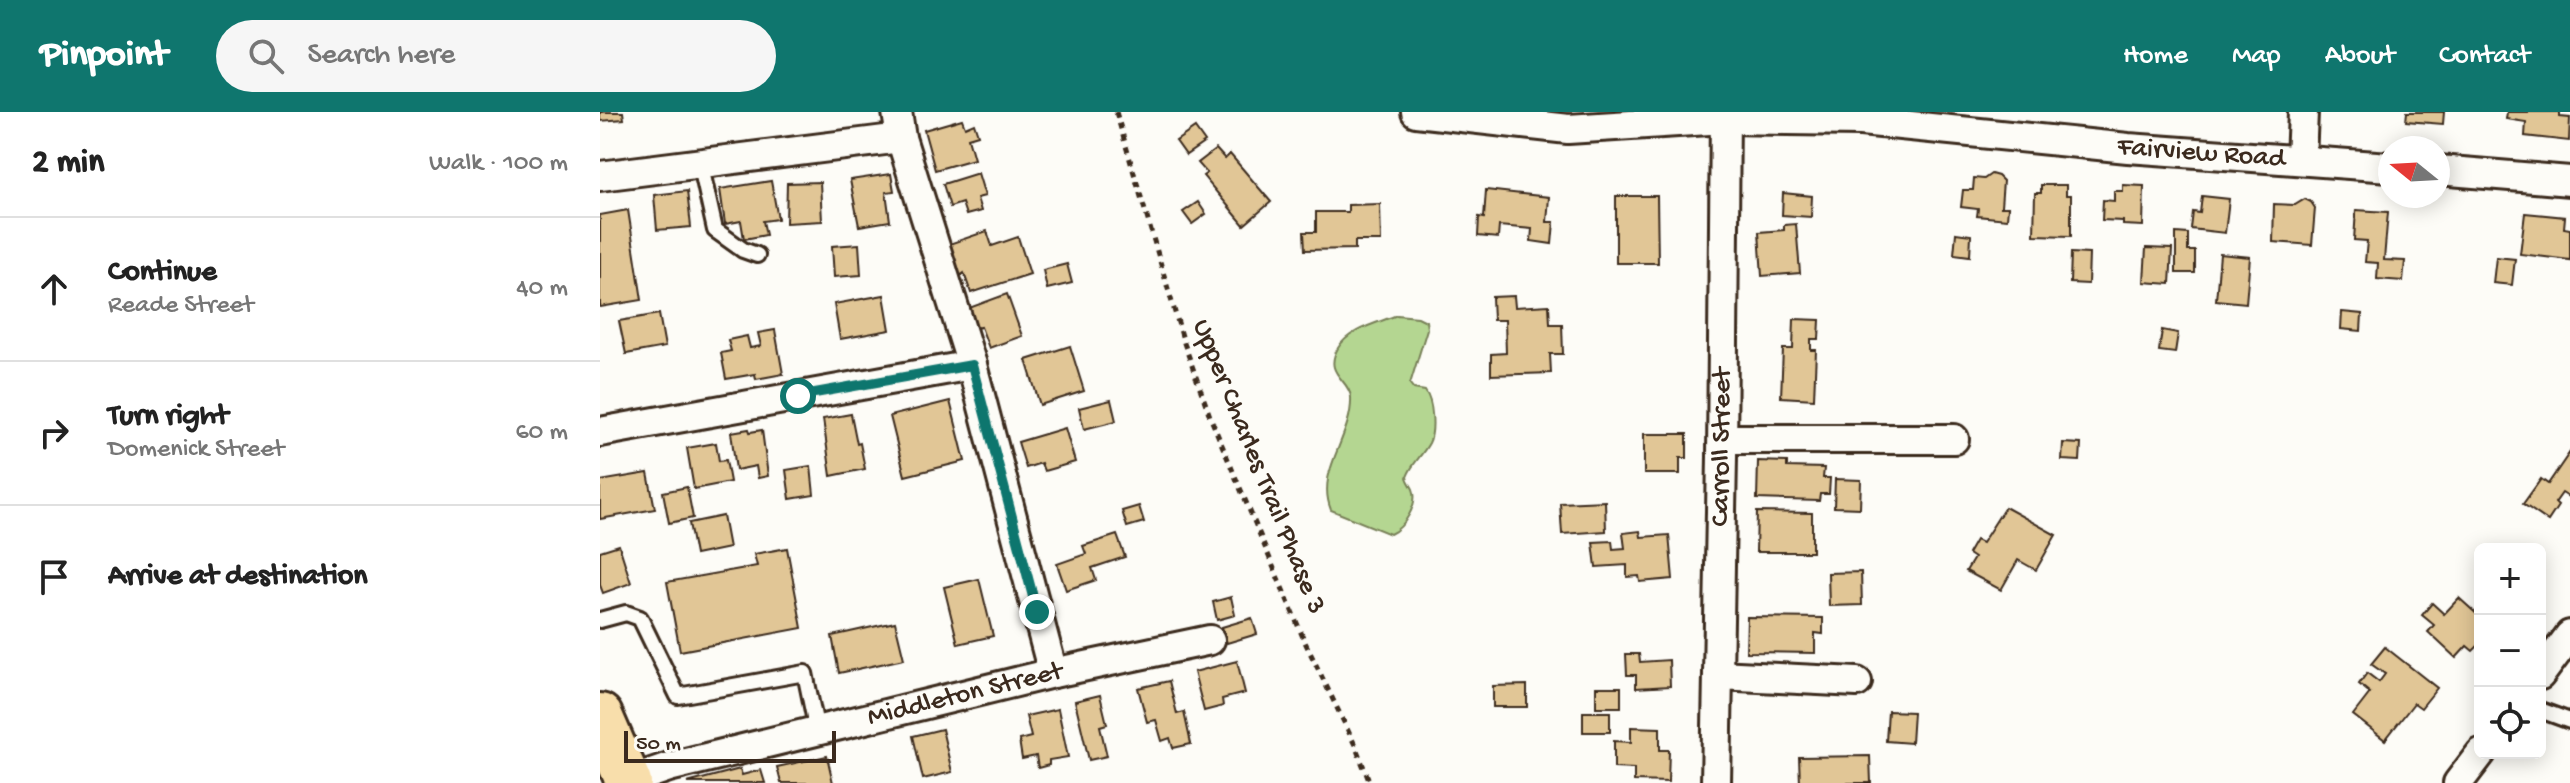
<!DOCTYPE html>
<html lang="en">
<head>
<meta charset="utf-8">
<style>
	body { margin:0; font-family:"Gochi Hand",sans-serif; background:#f6f6f6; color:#222 }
	.controls { position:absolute; right:24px; bottom:24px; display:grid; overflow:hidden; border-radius:12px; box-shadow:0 4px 20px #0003 }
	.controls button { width:72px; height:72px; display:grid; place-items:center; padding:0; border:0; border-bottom:2px solid #e0e0e0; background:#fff; color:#222; font:40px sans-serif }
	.compass { position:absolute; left:1778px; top:24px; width:72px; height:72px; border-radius:50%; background:#fff; box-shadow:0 4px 20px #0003; rotate:288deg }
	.scale { position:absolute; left:24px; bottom:20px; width:212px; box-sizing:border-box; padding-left:8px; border:4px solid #3b2a1e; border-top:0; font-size:22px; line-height:28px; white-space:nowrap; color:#3b2a1e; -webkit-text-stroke:6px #fdfcf7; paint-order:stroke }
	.stop { position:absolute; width:24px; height:24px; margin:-18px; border:6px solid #0f766e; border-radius:50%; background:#fff }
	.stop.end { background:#0f766e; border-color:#fff; box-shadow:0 2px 8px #0008 }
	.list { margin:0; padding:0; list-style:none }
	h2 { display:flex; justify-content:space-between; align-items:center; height:104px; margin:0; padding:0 32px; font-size:34px }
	h2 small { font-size:26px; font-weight:400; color:#767676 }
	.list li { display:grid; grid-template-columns:52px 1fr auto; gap:24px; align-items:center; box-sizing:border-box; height:144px; padding:0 32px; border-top:2px solid #e0e0e0 }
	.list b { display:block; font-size:30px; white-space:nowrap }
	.list p { margin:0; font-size:26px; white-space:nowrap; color:#767676 }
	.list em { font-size:26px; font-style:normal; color:#767676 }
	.icon { flex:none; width:44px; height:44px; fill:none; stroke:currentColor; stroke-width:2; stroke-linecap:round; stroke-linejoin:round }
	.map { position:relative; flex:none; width:1970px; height:671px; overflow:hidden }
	header { display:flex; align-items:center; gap:48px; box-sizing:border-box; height:112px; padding:0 40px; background:#0f766e; color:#fff }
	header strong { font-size:38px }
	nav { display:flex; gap:44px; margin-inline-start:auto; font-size:28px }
	.search { width:560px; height:72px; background:#f6f6f6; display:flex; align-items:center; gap:20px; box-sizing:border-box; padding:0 28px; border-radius:44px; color:#767676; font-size:30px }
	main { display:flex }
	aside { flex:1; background:#fff }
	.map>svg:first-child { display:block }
	.green { fill:#b4d691; stroke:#788058; stroke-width:2 }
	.building { fill:#e1c696; stroke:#3b2a1e; stroke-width:2 }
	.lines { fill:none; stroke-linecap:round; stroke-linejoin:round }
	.service-casing { stroke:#3b2a1e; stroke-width:20 }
	.minor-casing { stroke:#3b2a1e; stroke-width:34 }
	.primary-casing { stroke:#3b2a1e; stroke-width:50 }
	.path { stroke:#3b2a1e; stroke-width:5; stroke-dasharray:6 6; stroke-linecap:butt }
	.service { stroke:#fdfcf7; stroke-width:14 }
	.minor { stroke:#fdfcf7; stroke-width:28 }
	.primary { stroke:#f8deab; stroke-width:44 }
	.route { stroke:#0f766e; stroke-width:10 }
	.labels { text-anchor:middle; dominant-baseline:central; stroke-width:6; stroke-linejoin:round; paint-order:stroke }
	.street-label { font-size:28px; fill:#3b2a1e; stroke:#fdfcf7 }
</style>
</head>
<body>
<header>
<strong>Pinpoint</strong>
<div class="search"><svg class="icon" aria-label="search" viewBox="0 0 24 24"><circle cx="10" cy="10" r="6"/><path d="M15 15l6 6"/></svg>Search here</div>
<nav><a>Home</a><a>Map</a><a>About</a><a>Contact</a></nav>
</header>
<main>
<aside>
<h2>2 min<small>Walk · 100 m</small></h2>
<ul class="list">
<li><svg class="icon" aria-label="ahead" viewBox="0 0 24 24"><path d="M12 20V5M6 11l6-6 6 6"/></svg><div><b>Continue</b><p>Reade Street</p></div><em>40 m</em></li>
<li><svg class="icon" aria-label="right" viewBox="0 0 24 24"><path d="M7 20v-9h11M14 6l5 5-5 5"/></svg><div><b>Turn right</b><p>Domenick Street</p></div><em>60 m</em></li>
<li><svg class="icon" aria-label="arrive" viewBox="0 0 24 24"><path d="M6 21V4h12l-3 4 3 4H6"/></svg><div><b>Arrive at destination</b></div></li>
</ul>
</aside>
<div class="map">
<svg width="1970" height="671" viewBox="0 0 1970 671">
	<rect width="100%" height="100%" fill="#fdfcf7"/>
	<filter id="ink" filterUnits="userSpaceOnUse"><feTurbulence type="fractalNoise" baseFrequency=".0125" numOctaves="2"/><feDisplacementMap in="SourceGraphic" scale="16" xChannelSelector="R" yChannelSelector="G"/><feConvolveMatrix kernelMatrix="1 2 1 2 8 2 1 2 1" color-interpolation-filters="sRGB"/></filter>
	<g filter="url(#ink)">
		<path class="green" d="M797,203L818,205L826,209L827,217L810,272L814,277L825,279C833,289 835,319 829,331C822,344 812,351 807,365C808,369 811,373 813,377C819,392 804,416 790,422L731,398C715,359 753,325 751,285C749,267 723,262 738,236C749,217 778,211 797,203Z"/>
		<g class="building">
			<path d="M0,0H23L24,7L0,9Z"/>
			<path d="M1807,0H1844L1843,12L1806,9Z"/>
			<path d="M1907,0H1960V5L1970,6L1969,29L1925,24L1926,10L1906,7Z"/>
			<path d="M362,7L365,15L374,11L378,23L368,26L374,47L335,58L324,18Z"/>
			<path d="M595,16L605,30L586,43L576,29Z"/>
			<path d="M616,37L625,47L630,42L671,90L644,113L603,64L607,61L598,51Z"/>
			<path d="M378,61L385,84L377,86L381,99L366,103L362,91L350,95L343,72Z"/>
			<path d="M291,62L294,79L286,80L290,109L259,114L250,68Z"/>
			<path d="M1391,62L1398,64L1403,69L1401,95H1408L1407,107L1377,104L1378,97L1361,95L1363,78H1373L1374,66L1384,67Z"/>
			<path d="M171,69L178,107L163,109L166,123L144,127L141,109L125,112L120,77Z"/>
			<path d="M220,70L222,109L186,111L187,71Z"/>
			<path d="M1441,73H1466V83H1471V124L1434,123L1435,81H1441Z"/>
			<path d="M1523,73L1544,74L1543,114L1523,113V109L1502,108L1503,88L1514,89V79H1523Z"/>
			<path d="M886,78L949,85L947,110H954L952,132L931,129L932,117L899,114L898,126L878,124L879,105L884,106Z"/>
			<path d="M87,79L91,115L57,118L54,83Z"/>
			<path d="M1183,81L1212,84L1211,105L1182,103Z"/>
			<path d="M1016,84H1057L1058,151H1016Z"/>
			<path d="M1602,84L1629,87L1625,121L1591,117L1593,100L1600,101Z"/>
			<path d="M1705,87L1711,90L1715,96L1712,133L1673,130L1674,92L1695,93Z"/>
			<path d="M598,90L606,102L592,112L583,100Z"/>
			<path d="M780,92L781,129H755V137L705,138L704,120H716V100H748V93Z"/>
			<path d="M28,98L42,188L0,195V103Z"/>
			<path d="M1756,98L1788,100L1784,148L1805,149L1803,169L1777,167L1778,151L1765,150L1767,129L1754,128Z"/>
			<path d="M1925,101L1965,105L1964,116L1970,117V148L1920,142Z"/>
			<path d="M1196,112L1200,161L1162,164L1159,120L1184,118V113Z"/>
			<path d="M387,119L392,134L418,125L430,162L371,181L364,161L360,164L349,132Z"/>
			<path d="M1356,121L1371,123L1370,144L1354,142Z"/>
			<path d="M1576,121L1588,122V139H1595V161H1576Z"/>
			<path d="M259,132L261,163L234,165L232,134Z"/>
			<path d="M1546,136L1572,137L1570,172L1544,170Z"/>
			<path d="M1471,141L1489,142L1488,172L1470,171Z"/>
			<path d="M1620,142L1650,145L1646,191L1616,188Z"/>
			<path d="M1896,145L1915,147L1912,173L1893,171Z"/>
			<path d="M467,152L472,171L447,177L443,158Z"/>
			<path d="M407,182L422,224L389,236L381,215L376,216L369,196Z"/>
			<path d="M284,183L290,218L240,227L234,192Z"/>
			<path d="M914,184L915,195L949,193L950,212H962L963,242H950L951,261L891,263V242L906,241L905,208H893L892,185Z"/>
			<path d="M1742,200L1762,202L1761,219L1741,217Z"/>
			<path d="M59,202L65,235L26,242L19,209Z"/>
			<path d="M1194,207L1220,208L1219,227H1211V238H1216L1214,287L1181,285L1183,237H1193Z"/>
			<path d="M175,218L183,262L156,267L155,262L126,267L121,241L131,239L128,228L147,224L150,236L161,234L158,221Z"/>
			<path d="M1562,218L1578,221L1575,241L1559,239Z"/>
			<path d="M470,234L484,279L440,293L426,248Z"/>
			<path d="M511,288L516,309L484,317L479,296Z"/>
			<path d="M350,289L365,349L305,364L290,304Z"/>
			<path d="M251,302L257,332L260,331L265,357L231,364L223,307Z"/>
			<path d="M465,316L475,350L444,359L441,351L426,356L418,330Z"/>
			<path d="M149,317L150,320L162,318L168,364L158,366L156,354L136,358L131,320Z"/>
			<path d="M1044,322H1087V346H1080V362H1044Z"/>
			<path d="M116,331L119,349L126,348L130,370L94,377L87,336Z"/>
			<path d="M1463,331L1481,332L1480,349L1462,348Z"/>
			<path d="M1970,340V386L1962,381L1955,391L1958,394L1948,409L1923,392L1941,367L1948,372Z"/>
			<path d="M1158,349L1187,350V355L1224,356L1223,366H1230L1229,382H1220L1219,389L1157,387Z"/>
			<path d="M211,354L214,383L190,387L186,358Z"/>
			<path d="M48,361L55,397L0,407V369Z"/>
			<path d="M1235,367L1261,368L1260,396L1234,395Z"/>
			<path d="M87,375L93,406L69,411L63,380Z"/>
			<path d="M1005,389L1006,419L962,422L960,391Z"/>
			<path d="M539,394L544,410L527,415L522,399Z"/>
			<path d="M1405,395L1456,423L1436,458L1418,448L1401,478L1366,459L1374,446L1368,442L1376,428L1382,431Z"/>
			<path d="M1157,400L1212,401V440H1156Z"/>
			<path d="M123,404L129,436L95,443L89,411Z"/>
			<path d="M1040,419L1041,425L1069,423L1073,467L1040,470L1039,464L1027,465V453L996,455L993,430L1012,429L1013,437L1025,436L1023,421Z"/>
			<path d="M517,423L525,445L492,456L496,468L466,478L457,452L486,442L483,434Z"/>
			<path d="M19,433L31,471L3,481L0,473V439Z"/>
			<path d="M187,436L202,516L80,539L67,470L157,454L154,442Z"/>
			<path d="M1261,460L1262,493L1229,494L1228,461Z"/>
			<path d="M379,467L393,524L358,532L344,475Z"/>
			<path d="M631,485L635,503L617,508L613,490Z"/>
			<path d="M1859,486L1880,505L1878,523L1880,532L1873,539L1867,534L1856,546L1828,520L1834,513L1822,503L1832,491L1844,502Z"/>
			<path d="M1147,505L1223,506V522L1215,521V541L1146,540Z"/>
			<path d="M652,506L657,522L627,531L622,515Z"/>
			<path d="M295,510L304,547L239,561L232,524Z"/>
			<path d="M1785,535L1837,576L1821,596L1814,591L1785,628L1753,603L1770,581L1759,572L1767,561L1779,570L1785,562L1771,552Z"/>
			<path d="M1026,542H1039L1040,550L1069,548L1070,574L1036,576V563H1027Z"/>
			<path d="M637,549L645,581L622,587L623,594L604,599L594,560Z"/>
			<path d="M569,569L577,602L584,600L591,632L573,636L570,626L562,629L556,608L547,610L538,576Z"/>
			<path d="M927,573V595H893V574Z"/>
			<rect x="996" y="575" width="25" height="20"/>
			<path d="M500,583L507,612L500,614L507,644L489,648L475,589Z"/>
			<path d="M458,597L468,645L449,648V653L438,656L436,644L422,647L419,628L431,625L426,604Z"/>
			<path d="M1288,599L1313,600L1311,631L1286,629Z"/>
			<rect x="983" y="600" width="27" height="20"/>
			<path d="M1031,615L1060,616V638H1069L1068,670L1034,669V657L1014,656V629L1031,630Z"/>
			<path d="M342,617L352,660L323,667L313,624Z"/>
			<path d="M227,644L233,671H181L177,655Z"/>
			<path d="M1270,644L1271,671H1200L1199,645Z"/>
			<path d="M140,657L142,663L161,658L165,671H87Z"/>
		</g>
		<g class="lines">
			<g class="service-casing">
				<g id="service">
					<path d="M100,50L115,118L143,138L157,143"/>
					<path d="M0,508L26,501L40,506L78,584L205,561L217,619"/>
					<path d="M1940,598L1970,609"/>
				</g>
			</g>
			<g class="minor-casing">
				<g id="minor">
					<path d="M297,0L301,26L372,253L453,561"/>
					<path id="s1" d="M816,0L968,17L1125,7L1261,9L1528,36L1790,55"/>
					<path d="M1701,48L1703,0"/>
					<path d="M1838,58L1970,69"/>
					<path d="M0,64L301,26"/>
					<path d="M0,320L372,253"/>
					<path d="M1123,327H1354"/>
					<path d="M1118,563L1257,570"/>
					<path d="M1940,563L1970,523"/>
					<path id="s2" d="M28,669L69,655L453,561L610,528"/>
					<path id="s3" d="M1116,671L1122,345L1125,0"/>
					<path d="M1858,671L1881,641"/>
				</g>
			</g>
			<g class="primary-casing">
				<path id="primary" d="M0,604L29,671"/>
			</g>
			<path class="path" d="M516,0L584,231L611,307L705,530L755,633L770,671"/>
			<use href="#service" class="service"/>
			<use href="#minor" class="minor"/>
			<use href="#primary" class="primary"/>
		</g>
	</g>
	<g class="lines" filter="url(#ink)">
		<path class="route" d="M198,284L372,253L437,500"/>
	</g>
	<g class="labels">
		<g class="street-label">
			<text stroke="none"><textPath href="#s1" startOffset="788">Fairview Road</textPath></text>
			<text stroke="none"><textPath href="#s3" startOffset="336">Carroll Street</textPath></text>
			<text transform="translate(658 355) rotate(68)">Upper Charles Trail Phase 3</text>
			<text stroke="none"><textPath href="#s2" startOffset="348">Middleton Street</textPath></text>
		</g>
	</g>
</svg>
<div class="controls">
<button>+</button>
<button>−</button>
<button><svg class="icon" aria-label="locate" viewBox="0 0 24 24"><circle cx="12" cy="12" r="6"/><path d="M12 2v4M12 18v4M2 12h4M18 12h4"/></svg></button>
</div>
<svg class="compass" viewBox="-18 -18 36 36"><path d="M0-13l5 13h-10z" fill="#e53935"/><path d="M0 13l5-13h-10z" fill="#767676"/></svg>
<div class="scale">50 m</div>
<div class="stop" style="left:198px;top:284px"></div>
<div class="stop end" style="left:437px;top:500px"></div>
</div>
</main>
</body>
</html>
